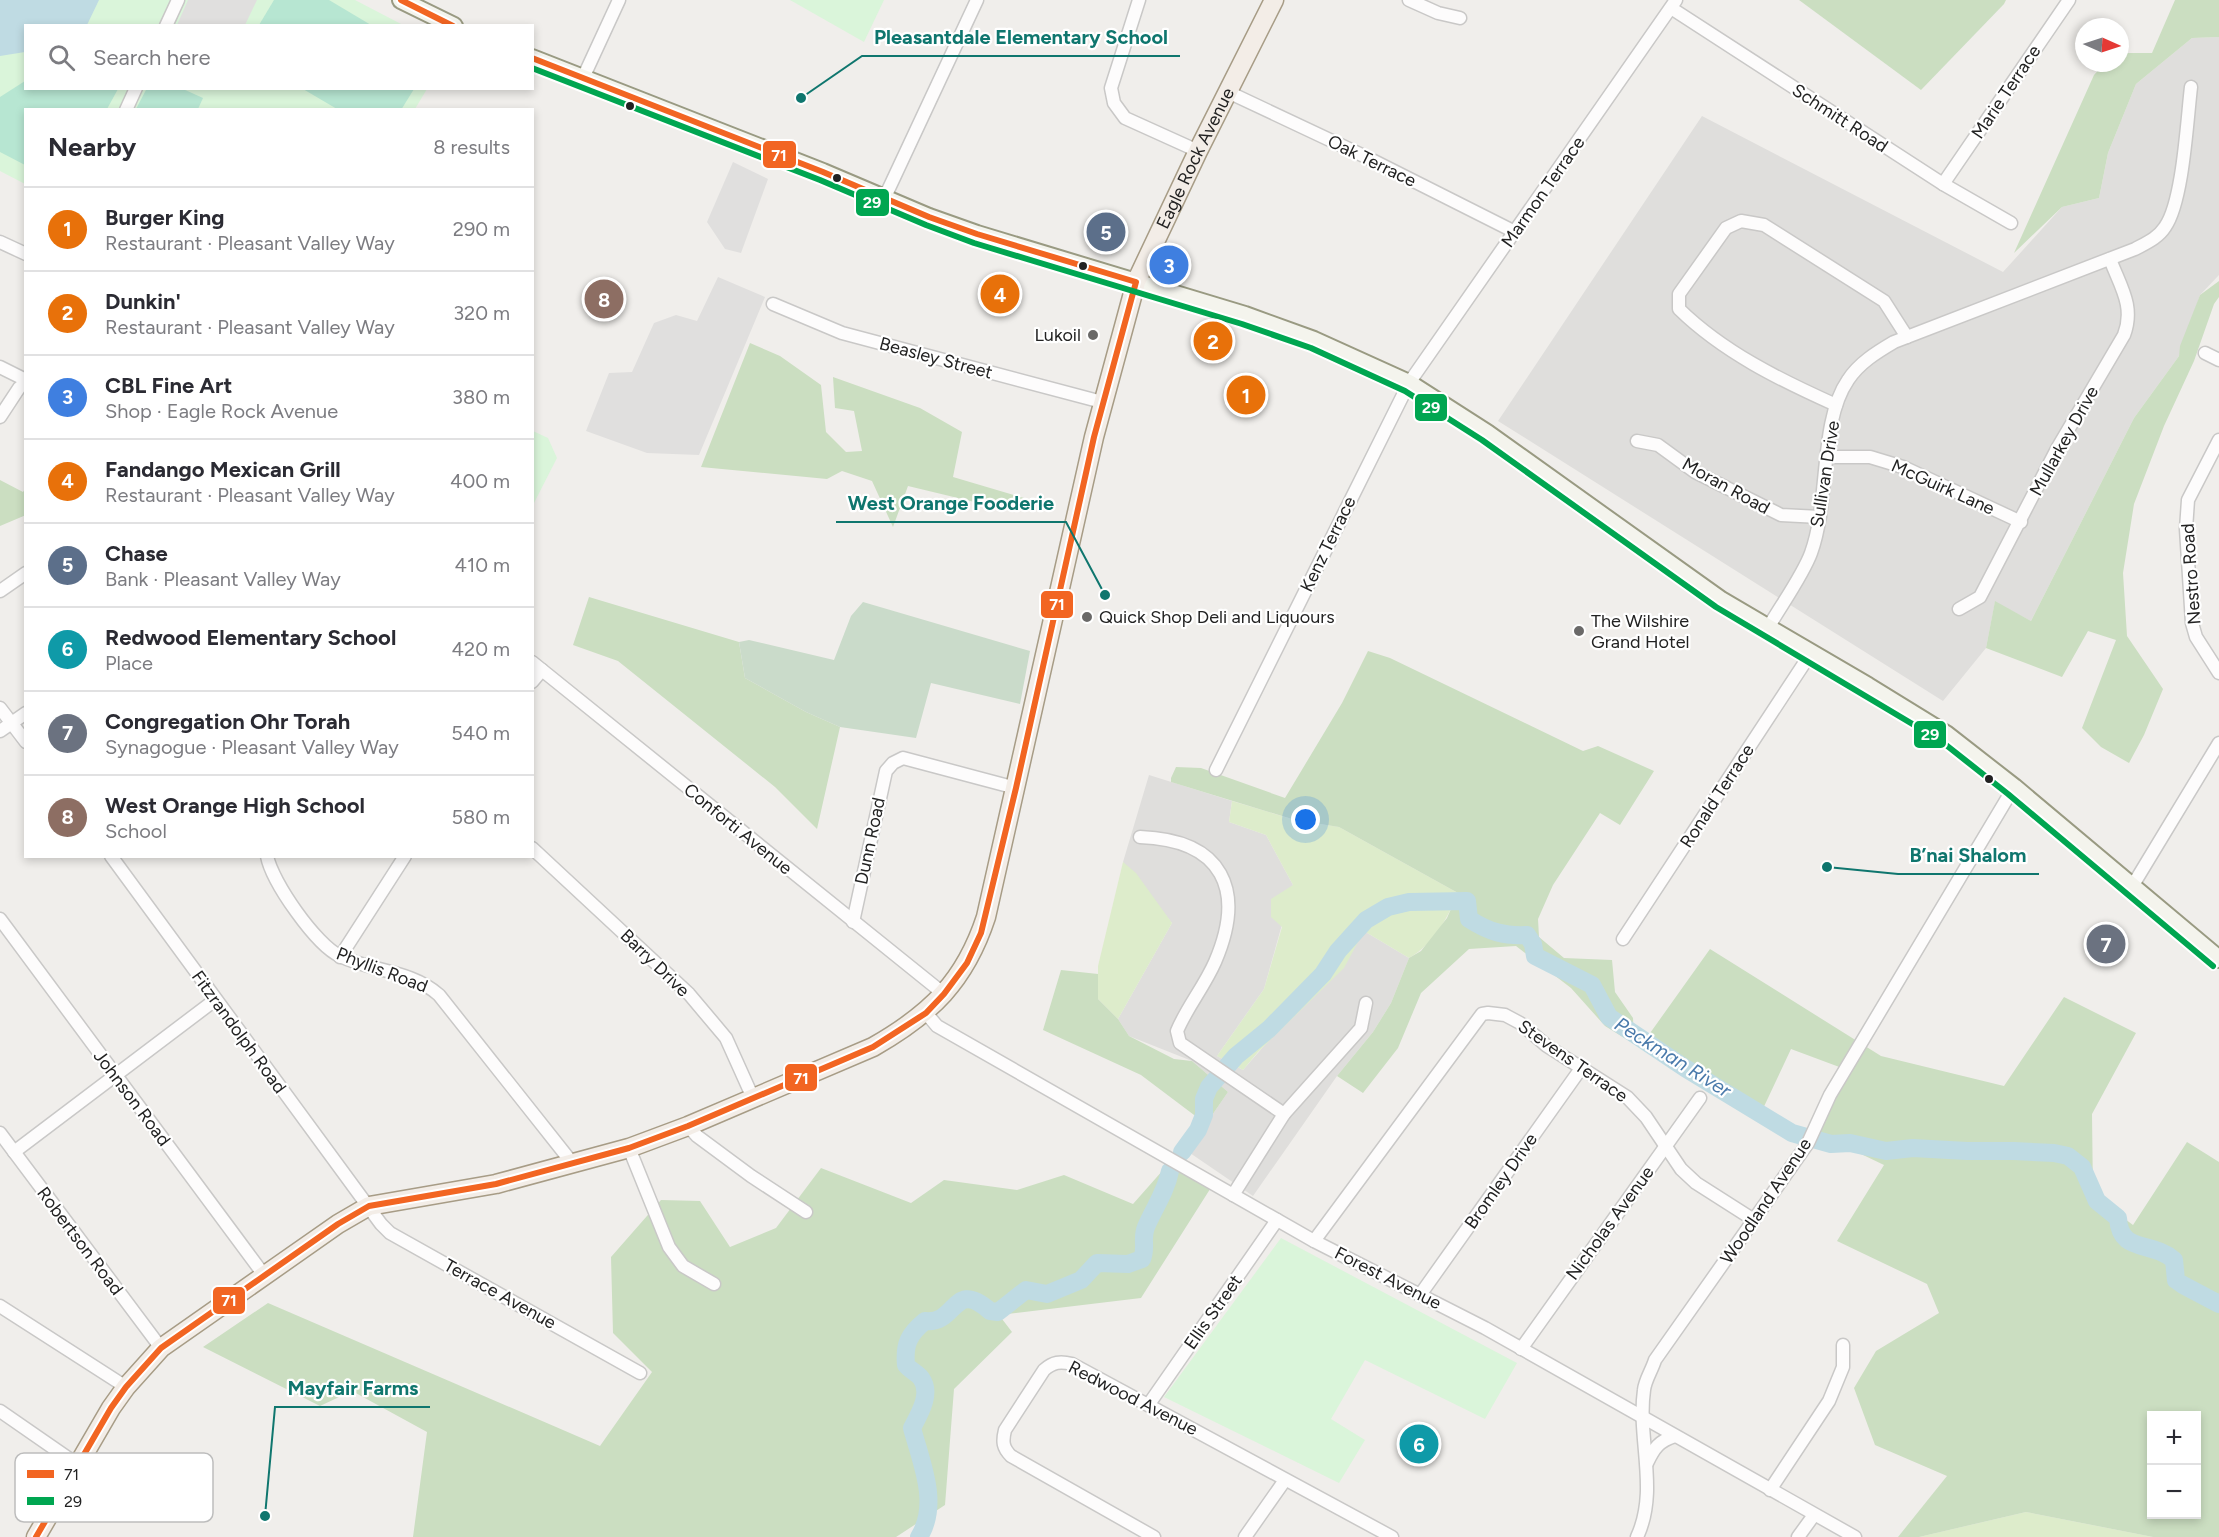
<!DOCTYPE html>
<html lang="en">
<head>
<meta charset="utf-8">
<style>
	body { margin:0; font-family:Figtree,sans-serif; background:#f2f2f3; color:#2b2b33 }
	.controls { position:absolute; right:18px; bottom:18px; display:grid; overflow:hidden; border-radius:0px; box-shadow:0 3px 9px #0003 }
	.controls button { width:54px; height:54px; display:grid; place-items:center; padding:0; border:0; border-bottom:2px solid #e1e1e2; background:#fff; color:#2b2b33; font:30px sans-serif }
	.compass { position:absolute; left:2075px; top:18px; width:54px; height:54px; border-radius:50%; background:#fff; box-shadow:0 3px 9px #0003; rotate:93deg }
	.you { position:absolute; left:1306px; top:820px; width:21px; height:21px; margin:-15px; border:4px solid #fff; border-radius:50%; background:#1a73e8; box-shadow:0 0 0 9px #1a73e833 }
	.badge { display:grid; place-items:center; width:39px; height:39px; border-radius:50%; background:#6a6968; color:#fff; font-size:20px; font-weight:700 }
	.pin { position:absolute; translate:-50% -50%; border:3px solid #fff; box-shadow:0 2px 6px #0006 }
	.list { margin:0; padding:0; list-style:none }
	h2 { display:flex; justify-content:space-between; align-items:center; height:78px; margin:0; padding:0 24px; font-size:26px }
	h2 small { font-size:20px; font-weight:400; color:#7c7c81 }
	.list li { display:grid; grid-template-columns:39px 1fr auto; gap:18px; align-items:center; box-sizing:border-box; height:84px; padding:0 24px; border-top:2px solid #e1e1e2 }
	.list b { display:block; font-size:22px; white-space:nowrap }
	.list p { margin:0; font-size:20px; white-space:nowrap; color:#7c7c81 }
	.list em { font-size:20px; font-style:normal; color:#7c7c81 }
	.icon { flex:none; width:33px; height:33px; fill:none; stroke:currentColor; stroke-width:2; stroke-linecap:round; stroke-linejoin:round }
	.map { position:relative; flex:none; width:2219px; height:1537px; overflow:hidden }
	.search { position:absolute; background:#fff; box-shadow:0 3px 9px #0003; left:24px; top:24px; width:510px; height:66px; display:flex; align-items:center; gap:15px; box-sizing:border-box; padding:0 21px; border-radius:0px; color:#7c7c81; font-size:22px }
	.panel { position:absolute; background:#fff; box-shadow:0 3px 9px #0003; left:24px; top:108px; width:510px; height:750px; border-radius:0px }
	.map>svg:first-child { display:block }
	.residential { fill:#dfdedc }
	.grass { fill:#ddeccb }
	.forest { fill:#cbdec1; fill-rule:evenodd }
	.cemetery { fill:#cadbca }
	.park { fill:#daf5da }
	.pitch { fill:#b7e6d2 }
	.parking { fill:#e0dfde }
	.water { fill:#bfdbe3 }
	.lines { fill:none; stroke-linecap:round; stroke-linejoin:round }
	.river { stroke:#bfdbe3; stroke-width:18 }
	.minor-casing { stroke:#c9c8c7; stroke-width:15 }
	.secondary-casing { stroke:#999a82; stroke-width:20 }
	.primary-casing { stroke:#a79c86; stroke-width:21 }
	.minor { stroke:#fdfcfc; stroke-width:12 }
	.secondary { stroke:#f4f4ed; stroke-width:16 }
	.primary { stroke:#f3ede7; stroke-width:18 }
	.bus-1-casing { stroke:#fff; stroke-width:10 }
	.bus-2-casing { stroke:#fff; stroke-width:10 }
	.bus-1 { stroke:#f26522; stroke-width:6 }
	.bus-2 { stroke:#00a651; stroke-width:6 }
	.bus-dot { fill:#222; stroke:#fff; stroke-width:2 }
	.poi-dot { fill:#6a6968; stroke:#fff; stroke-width:2 }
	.labels { text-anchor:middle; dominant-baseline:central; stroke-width:4.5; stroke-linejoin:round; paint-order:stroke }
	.street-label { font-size:18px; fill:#222; stroke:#fff }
	.poi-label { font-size:18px; fill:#222; stroke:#fff; text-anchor:start }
	.water-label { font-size:20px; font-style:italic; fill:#4a7aab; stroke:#fff }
	.key { fill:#fff; stroke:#bdbdbd; stroke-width:1.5 }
	.key-label { font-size:16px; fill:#222 }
	.leader { fill:none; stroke:#0f766e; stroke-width:2 }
	.callout-dot { fill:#0f766e; stroke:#fff; stroke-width:2 }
	.callout-label { font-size:20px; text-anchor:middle; font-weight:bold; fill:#0f766e; stroke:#fff; stroke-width:4.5; stroke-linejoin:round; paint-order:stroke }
	.line-badge { stroke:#fff; stroke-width:2 }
	.badge-label { font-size:16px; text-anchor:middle; font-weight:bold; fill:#fff }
</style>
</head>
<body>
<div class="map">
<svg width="2219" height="1537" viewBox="0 0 2219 1537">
	<rect width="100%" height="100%" fill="#f0eeeb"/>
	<g class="residential">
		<path d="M2219,37V275L2200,295L2179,356L2134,418L2031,621L1995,602L1986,648L1943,701L1498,421L1702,116L2003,272L2062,207L2099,198L2108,153L2136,84L2192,38Z"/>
		<path d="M1149,775L1232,801L1229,822L1266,835L1293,885L1264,989L1217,1056L1243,1070L1364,931L1409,958L1391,1003L1373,1032L1337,1076L1253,1196L1190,1153L1206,1124L1228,1092L1192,1061L1129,1036L1118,1019L1172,923L1123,862Z"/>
	</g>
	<g class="grass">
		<path d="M1232,801L1295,820L1339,827L1458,893C1447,919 1434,944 1409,958L1364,931L1344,968L1258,1052L1243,1070L1217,1056L1264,989L1282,927L1271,917V899L1293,885L1266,835L1229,822Z"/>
		<path d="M1123,862L1136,873L1172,923L1118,1019L1098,999V966Z"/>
		<path d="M2026,1512L2153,1537H1919Z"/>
	</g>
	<g class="forest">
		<path d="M1799,0H2006L2004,4L1921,90Z"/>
		<path d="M2175,0H2219V37L2192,38L2136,84L2108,153L2099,198L2062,207L2014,253L2094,75L2105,63H2120V53H2152Z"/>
		<path d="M2219,281V297L2214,304L2194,361L2164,426L2134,504L2123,573L2127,636L2163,689L2144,735L2129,763L2101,747L2082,728L2116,640L2088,631L2062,677L1986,648L1995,601L2031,621L2134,418L2179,356L2180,346L2200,295Z"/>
		<path d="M750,343L780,356L821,385L826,432L846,452L862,451L854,411L835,408L833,377L920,408L962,432L953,477L1024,498L1016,512L908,486L893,527L872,481L842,471L827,479L701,467Z"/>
		<path d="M0,480L23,492L25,489L26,515L0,526Z"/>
		<path d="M589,597L739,642L745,678L806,712L840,727L817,829L775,787L618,661L573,645Z"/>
		<path d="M1368,651L1390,658L1583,751L1598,746L1654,771L1620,825L1600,813L1553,885L1538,919L1539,937L1564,958L1612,960L1615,992L1633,1018L1634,1044L1605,1026L1571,988L1516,946L1469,949L1421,993L1398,1048L1363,1093L1337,1076L1373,1032L1391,1003L1409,958L1421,951L1447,918L1458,893L1339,827L1295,820L1171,782V778L1176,767L1201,768L1285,798L1342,703Z"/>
		<path d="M1710,949L1881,1056L2004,1086L2064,997L2136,1033L2092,1114L2093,1195L2133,1225L2187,1142L2219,1162V1537H2153L2026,1512L1919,1537H1898L1947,1476L1875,1445L1854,1388L1876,1351L1939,1313L1927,1284L1837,1241L1884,1165L1813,1131L1842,1068L1791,1049L1760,1115L1643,1043ZM2152,1416H2196V1514H2152Z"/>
		<path d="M1061,970L1098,974V999L1118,1019L1129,1036L1174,1059L1192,1061L1228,1092L1206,1124L1141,1075L1043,1030Z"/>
		<path d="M1171,1161L1212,1186L1141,1298L999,1315L1012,1332L954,1389L945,1505L896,1537H413L427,1432L352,1391L320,1406L203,1347L268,1303L600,1446L652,1372L613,1333L611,1257L661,1200L700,1201L730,1247L776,1228L821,1168L911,1203L944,1180L1017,1190L1064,1175L1133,1204Z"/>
	</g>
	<path class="cemetery" d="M863,602L1030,651L1020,704L931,683L916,738L840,727L806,712L745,678L739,642L749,640L834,660L851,616Z"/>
	<g class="park">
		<path d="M0,0H355L403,25L26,26V88L427,89L415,109L26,110L25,184L0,171Z"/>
		<path d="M790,0H884L864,42Z"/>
		<path d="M533,431L548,438L557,458L533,505Z"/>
		<path d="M1281,1238L1517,1363L1485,1419L1365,1360L1331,1419L1365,1440L1339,1483L1164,1397Z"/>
	</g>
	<g class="pitch">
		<path d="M274,0H329L371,25H259Z"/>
		<path d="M25,81L26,88L118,89L107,109L26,110L25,165L0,152V97Z"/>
		<path d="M147,88L183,89L203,98L198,109H136Z"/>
		<path d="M303,89H414L401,110L337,109Z"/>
	</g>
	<g class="parking">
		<path d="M188,0H257L245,25H177Z"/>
		<path d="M733,162L768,179L741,253L725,249L707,222Z"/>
		<path d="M718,277L765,297L699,455L647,453L586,431L609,373L632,372L654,323L676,315L697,321Z"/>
	</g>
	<path class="water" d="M0,0H99L87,25L26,26L25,52L0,56Z"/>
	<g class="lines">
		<g class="river">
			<path d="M1182,1152L1198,1130L1204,1115V1099L1209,1087L1236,1056L1269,1029L1323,974L1338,951L1366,920L1388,907L1409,902L1467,901L1469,919C1489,932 1504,936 1527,935L1533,944L1535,956L1592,985L1609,1017L1685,1068L1792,1133L1831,1144L1850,1143L1886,1151L1913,1148L1967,1151H2014L2054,1153L2068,1156L2082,1167L2097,1201L2118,1218C2120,1254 2151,1240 2174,1260L2176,1280L2183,1285L2219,1304"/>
			<path d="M919,1537C940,1504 921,1462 912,1428C920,1413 932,1393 921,1378C917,1373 910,1370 906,1365C904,1344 909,1334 925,1321C957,1325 953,1278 990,1311L998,1312L1026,1290L1047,1294L1081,1280L1097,1263L1128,1264L1142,1259C1147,1247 1141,1239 1146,1227C1154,1208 1166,1192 1170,1171"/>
		</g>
		<g class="minor-casing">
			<g id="minor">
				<path d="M1139,0L1111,88L1114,103L1125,118L1198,151"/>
				<path d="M1409,0L1438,13L1460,18"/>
				<path d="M1671,8L1943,184L2011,223"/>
				<path d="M166,26L178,0"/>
				<path d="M583,78L619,0"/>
				<path d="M1228,92L1366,157L1515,232"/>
				<path d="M126,110L136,88"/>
				<path d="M1943,184L2069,0"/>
				<path d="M884,199L977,0"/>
				<path d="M0,242L26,254"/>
				<path d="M773,304L842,333L1102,402"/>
				<path d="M2205,353L2219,360"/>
				<path d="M0,367L26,380"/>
				<path d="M1836,405C1780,380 1723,352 1679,309V294L1726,228L1741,221L1764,225L1884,301L1907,337"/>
				<path d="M0,417L19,388L26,382"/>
				<path d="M2219,440L2188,500L2186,529L2192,623L2196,637L2219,673"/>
				<path d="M1637,441L1658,445L1695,472L1781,515L1820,517"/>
				<path d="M1828,457H1870L1903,467L2021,522"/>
				<path d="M0,591L26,573"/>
				<path d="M1959,609L1980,597L2058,447L2124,335C2135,306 2120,286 2110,259"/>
				<path d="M1768,628C1780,607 1803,575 1811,553C1830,501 1819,422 1848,380C1859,363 1877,352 1894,342L2135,249C2146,243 2158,238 2165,227C2183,202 2187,120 2191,87"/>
				<path d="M532,662L944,994"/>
				<path d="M532,682L542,670"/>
				<path d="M0,708L26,742"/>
				<path d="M0,731L26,713"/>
				<path d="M1216,770L1409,383L1676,0"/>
				<path d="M1140,837C1223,840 1246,890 1215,962C1204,987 1187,1007 1177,1031L1180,1043L1284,1114"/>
				<path d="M532,848L689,994L726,1038L753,1098"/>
				<path d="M111,856L381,1224L390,1233L640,1373"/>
				<path d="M267,856C272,882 316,945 340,956C373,972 411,970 439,995L573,1164"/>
				<path d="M2133,885L2219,743"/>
				<path d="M0,919L264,1275"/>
				<path d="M853,922L886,771L893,763L903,758L1016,788"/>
				<path d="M1623,939L1811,653"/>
				<path d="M340,957L405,856"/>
				<path d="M926,1013L937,1026L1314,1241L1485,1328L1855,1537"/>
				<path d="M688,1126L697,1136L751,1176L806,1212"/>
				<path d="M0,1133L161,1348"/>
				<path d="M629,1148L669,1247L683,1266L714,1284"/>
				<path d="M14,1152L215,1000"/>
				<path d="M1233,1195L1284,1114L1361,1028L1366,1003"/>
				<path d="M1314,1241L1482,1014L1488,1013L1505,1015L1520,1023L1547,1046L1627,1097L1646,1117L1681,1169L1696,1183L1754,1220"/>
				<path d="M1420,1295L1582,1067"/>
				<path d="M0,1306L126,1387"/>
				<path d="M1521,1349L1700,1098"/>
				<path d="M1149,1404L1277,1220"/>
				<path d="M0,1411L78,1465"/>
				<path d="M1647,1463C1654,1448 1659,1441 1675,1436"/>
				<path d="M1770,1490L1829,1401L1843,1367V1345"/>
				<path d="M1154,1537L1011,1456C1003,1448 1002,1442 1005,1430L1044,1370C1053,1362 1060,1361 1072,1364L1392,1537"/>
				<path d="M1245,1537L1285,1480"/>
				<path d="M1637,1537C1659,1490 1637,1439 1644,1390C1645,1380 1652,1370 1655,1360L1808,1143L1830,1095L2014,787"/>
				<path d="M1798,1537L1814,1515"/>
			</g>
		</g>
		<g class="secondary-casing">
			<g id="secondary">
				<path d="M401,0L454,26"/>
				<path d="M532,58L823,172L929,217L977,234L1245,315L1314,340L1409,383L1487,433L1721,600L1868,686L1946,734L2014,787L2219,959"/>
			</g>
		</g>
		<g class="primary-casing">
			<g id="primary">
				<path id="s1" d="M36,1537L111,1408L126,1387L161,1348L338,1224L369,1206L496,1184L629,1148L688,1126L873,1047C931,1014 965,981 986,917L1094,437L1136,282L1198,151L1274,0"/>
			</g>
		</g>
		<use href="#minor" class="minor"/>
		<use href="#secondary" class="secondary"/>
		<use href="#primary" class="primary"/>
		<g class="bus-1-casing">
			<g id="bus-1">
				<path d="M401,0L453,26"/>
				<path d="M36,1537L111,1408L126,1387L161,1348L338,1224L369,1206L496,1184L629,1148L688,1126L873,1047L926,1013L944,994L967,963L981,933L1016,788L1094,437L1136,282L977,234L929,217L823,172L532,58"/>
			</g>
		</g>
		<g class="bus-2-casing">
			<path id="bus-2" d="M532,68L820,180L926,225L974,243L1242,324L1311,348L1405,391L1482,440L1716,607L1941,741L2008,794L2213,966"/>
		</g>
		<use href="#bus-1" class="bus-1"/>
		<use href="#bus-2" class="bus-2"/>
	</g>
	<g class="bus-dot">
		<circle cx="630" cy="106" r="5"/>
		<circle cx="837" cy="178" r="5"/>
		<circle cx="1083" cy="266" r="5"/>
		<circle cx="1989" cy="779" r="5"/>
	</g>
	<g class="poi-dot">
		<circle cx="1093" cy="335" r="6"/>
		<circle cx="1087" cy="617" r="6"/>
		<circle cx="1579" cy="631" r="6"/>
	</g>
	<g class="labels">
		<g class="street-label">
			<text transform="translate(2006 92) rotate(-56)">Marie Terrace</text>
			<text transform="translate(1840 118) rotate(33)">Schmitt Road</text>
			<text stroke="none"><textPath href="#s1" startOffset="1977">Eagle Rock Avenue</textPath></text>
			<text transform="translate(1372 161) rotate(26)">Oak Terrace</text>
			<text transform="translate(1543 192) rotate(-55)">Marmon Terrace</text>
			<text transform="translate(936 358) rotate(15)">Beasley Street</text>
			<text transform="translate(2064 441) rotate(-61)">Mullarkey Drive</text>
			<text transform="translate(1825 474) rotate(-81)">Sullivan Drive</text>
			<text transform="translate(1726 486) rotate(29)">Moran Road</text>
			<text transform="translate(1943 487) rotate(24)">McGuirk Lane</text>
			<text transform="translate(1328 544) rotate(-64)">Kenz Terrace</text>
			<text transform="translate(2191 574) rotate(-94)">Nestro Road</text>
			<text transform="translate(1717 796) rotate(-57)">Ronald Terrace</text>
			<text transform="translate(738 829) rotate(39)">Conforti Avenue</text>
			<text transform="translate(870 841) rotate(-78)">Dunn Road</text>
			<text transform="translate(655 963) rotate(44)">Barry Drive</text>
			<text transform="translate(382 970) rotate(21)">Phyllis Road</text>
			<text transform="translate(239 1032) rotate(54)">Fitzrandolph Road</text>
			<text transform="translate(1573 1061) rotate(35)">Stevens Terrace</text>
			<text transform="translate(132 1098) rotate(53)">Johnson Road</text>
			<text transform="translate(1501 1181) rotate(-55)">Bromley Drive</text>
			<text transform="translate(1766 1201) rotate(-56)">Woodland Avenue</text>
			<text transform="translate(1610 1223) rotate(-54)">Nicholas Avenue</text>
			<text transform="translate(80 1241) rotate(53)">Robertson Road</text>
			<text transform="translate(1388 1278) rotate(27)">Forest Avenue</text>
			<text transform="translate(500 1294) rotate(29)">Terrace Avenue</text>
			<text transform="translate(1213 1312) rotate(-55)">Ellis Street</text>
			<text transform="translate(1133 1398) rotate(27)">Redwood Avenue</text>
		</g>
		<g class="poi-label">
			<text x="1081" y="335" text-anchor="end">Lukoil</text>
			<text x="1099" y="617">Quick Shop Deli and Liquours</text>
			<text x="1591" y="621">The Wilshire<tspan x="1591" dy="21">Grand Hotel</tspan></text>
		</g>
		<g class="water-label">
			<text transform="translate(1673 1057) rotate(32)">Peckman River</text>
		</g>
	</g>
	<rect x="15" y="1453" width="198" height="69" rx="9" class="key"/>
	<rect x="27" y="1470" width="27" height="8" fill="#f26522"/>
	<rect x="27" y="1497" width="27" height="8" fill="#00a651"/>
	<g class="key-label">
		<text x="64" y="1480">71</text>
		<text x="64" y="1507">29</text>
	</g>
	<path class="leader" d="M801 98L862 56H1180M1105 595L1066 522H836M1827 867L1898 874H2039M265 1516L275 1407H430"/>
	<g class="callout-dot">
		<circle cx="801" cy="98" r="6"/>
		<circle cx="1105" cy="595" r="6"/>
		<circle cx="1827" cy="867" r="6"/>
		<circle cx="265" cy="1516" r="6"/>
	</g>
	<g class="callout-label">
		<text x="1021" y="44">Pleasantdale Elementary School</text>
		<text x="951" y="510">West Orange Fooderie</text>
		<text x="1968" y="862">B’nai Shalom</text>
		<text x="353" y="1395">Mayfair Farms</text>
	</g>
	<g class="line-badge">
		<rect x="762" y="140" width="35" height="29" rx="6" fill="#f26522"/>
		<rect x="855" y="188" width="35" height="29" rx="6" fill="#00a651"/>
		<rect x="1414" y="393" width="34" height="29" rx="6" fill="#00a651"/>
		<rect x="1040" y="590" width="34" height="29" rx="6" fill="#f26522"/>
		<rect x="1913" y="720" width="34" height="29" rx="6" fill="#00a651"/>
		<rect x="784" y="1063" width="34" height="29" rx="6" fill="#f26522"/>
		<rect x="212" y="1286" width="34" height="29" rx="6" fill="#f26522"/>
	</g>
	<g class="badge-label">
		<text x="779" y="161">71</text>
		<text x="872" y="208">29</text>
		<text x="1431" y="413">29</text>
		<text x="1057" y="610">71</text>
		<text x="1930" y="740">29</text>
		<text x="801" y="1084">71</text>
		<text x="229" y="1306">71</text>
	</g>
</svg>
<div class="controls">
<button>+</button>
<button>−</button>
</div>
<svg class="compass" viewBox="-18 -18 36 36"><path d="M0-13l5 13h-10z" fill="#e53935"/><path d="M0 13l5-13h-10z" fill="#7c7c81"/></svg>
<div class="you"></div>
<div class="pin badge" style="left:1246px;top:395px;background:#e8710a">1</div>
<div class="pin badge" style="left:1213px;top:341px;background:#e8710a">2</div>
<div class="pin badge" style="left:1169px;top:265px;background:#3f7fe0">3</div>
<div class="pin badge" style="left:1000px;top:294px;background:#e8710a">4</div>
<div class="pin badge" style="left:1106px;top:232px;background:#5c6f8a">5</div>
<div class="pin badge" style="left:1419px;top:1444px;background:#0f9aa8">6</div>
<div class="pin badge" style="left:2106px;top:944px;background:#6b7280">7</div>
<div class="pin badge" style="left:604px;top:299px;background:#8d6e63">8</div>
<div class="search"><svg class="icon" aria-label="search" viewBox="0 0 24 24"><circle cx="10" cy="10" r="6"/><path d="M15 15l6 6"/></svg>Search here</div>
<section class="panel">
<h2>Nearby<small>8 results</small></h2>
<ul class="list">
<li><span class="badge" style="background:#e8710a">1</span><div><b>Burger King</b><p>Restaurant · Pleasant Valley Way</p></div><em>290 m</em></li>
<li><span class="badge" style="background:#e8710a">2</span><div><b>Dunkin'</b><p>Restaurant · Pleasant Valley Way</p></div><em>320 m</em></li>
<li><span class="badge" style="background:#3f7fe0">3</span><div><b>CBL Fine Art</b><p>Shop · Eagle Rock Avenue</p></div><em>380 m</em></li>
<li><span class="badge" style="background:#e8710a">4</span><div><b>Fandango Mexican Grill</b><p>Restaurant · Pleasant Valley Way</p></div><em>400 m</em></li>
<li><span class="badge" style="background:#5c6f8a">5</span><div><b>Chase</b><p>Bank · Pleasant Valley Way</p></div><em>410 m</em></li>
<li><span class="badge" style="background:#0f9aa8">6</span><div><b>Redwood Elementary School</b><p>Place</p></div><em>420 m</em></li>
<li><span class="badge" style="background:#6b7280">7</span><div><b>Congregation Ohr Torah</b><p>Synagogue · Pleasant Valley Way</p></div><em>540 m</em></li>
<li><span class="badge" style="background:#8d6e63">8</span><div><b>West Orange High School</b><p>School</p></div><em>580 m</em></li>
</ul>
</section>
</div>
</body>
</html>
